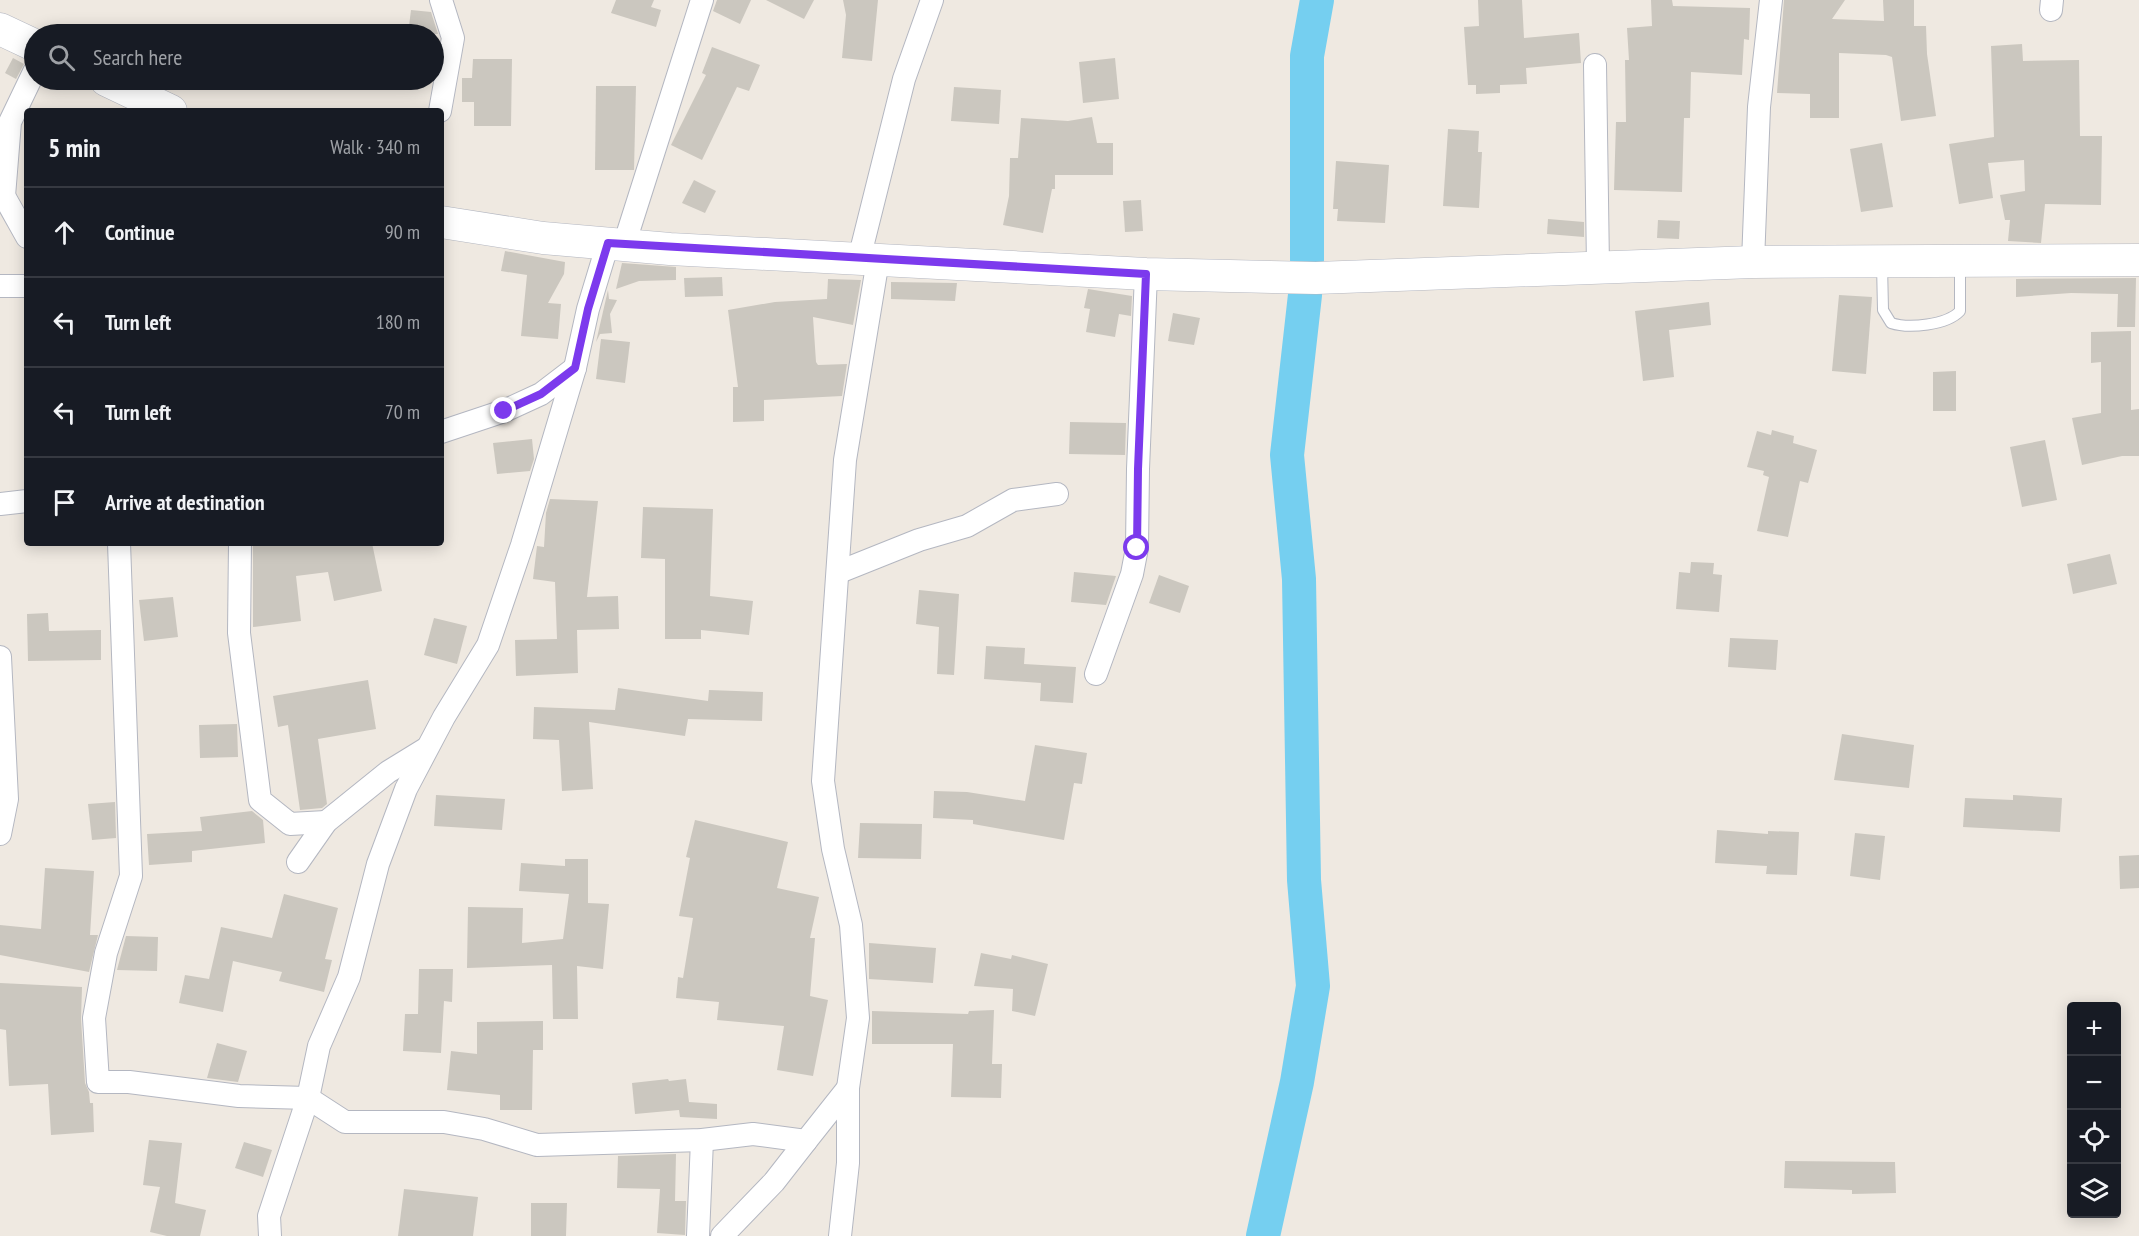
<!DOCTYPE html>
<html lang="en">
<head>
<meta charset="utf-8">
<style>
	body { margin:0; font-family:"PT Sans Narrow",sans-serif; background:#20242c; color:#f1f3f6 }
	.controls { position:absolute; right:18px; bottom:18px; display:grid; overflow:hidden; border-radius:6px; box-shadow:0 3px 15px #0003 }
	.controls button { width:54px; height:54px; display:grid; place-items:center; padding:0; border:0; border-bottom:2px solid #363941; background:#171b24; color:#f1f3f6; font:30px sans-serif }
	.stop { position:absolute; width:18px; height:18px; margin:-14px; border:4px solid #7c3aed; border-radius:50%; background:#fff }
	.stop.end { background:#7c3aed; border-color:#fff; box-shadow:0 2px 6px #0008 }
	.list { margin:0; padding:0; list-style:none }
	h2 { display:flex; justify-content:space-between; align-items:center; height:78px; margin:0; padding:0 24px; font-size:26px }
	h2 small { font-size:20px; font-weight:400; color:#9ea1a6 }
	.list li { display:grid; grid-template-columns:39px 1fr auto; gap:18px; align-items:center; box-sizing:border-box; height:90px; padding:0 24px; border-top:2px solid #363941 }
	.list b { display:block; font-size:22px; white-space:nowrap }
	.list em { font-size:20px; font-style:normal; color:#9ea1a6 }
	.icon { flex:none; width:33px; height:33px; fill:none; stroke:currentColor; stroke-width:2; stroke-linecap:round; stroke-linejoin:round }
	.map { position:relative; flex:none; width:2139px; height:1236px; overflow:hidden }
	.search { position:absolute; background:#171b24; box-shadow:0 3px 15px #0003; left:24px; top:24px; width:420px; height:66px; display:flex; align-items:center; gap:15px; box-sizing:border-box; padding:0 21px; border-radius:33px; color:#9ea1a6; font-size:22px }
	.panel { position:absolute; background:#171b24; box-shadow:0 3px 15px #0003; left:24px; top:108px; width:420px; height:438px; border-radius:6px }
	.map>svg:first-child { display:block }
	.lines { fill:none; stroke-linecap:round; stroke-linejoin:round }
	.river { stroke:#75cff0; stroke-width:34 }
	.building { fill:#cbc7bf }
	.lane-casing { stroke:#b4b7c1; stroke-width:12 }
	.street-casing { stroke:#b4b7c1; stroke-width:24 }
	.secondary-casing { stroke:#b4b7c1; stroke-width:33 }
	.lane { stroke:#fff; stroke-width:10 }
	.street { stroke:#fff; stroke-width:22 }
	.secondary { stroke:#fff; stroke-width:32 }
	.route { stroke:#7c3aed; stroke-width:8 }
</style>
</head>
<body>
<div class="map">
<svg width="2139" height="1236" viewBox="0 0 2139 1236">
	<rect width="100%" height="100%" fill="#efe9e1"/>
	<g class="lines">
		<g class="river">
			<path d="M1307,260V56L1317,0"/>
			<path d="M1263,1236L1297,1082L1313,986L1304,880L1299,579L1287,455L1305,295"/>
		</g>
	</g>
	<g class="building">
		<path d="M616,0H654L651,7L661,10L656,27L611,13Z"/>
		<path d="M717,0H751L740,24L713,11Z"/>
		<path d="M766,0H814L804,19Z"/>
		<path d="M843,0H878L872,61L842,58L846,15Z"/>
		<path d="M1478,0H1522L1524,38L1579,33L1581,63L1526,68L1527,84L1500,85V93L1476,94V85H1468L1464,27L1479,26Z"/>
		<path d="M1651,0H1672L1673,6L1750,8L1749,40L1744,39L1742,75L1691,72L1690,118H1684L1682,192L1614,190L1616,122H1626L1625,60H1629L1627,28L1652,26Z"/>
		<path d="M1784,0H1845L1832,19L1884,21L1883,0H1914V26H1926L1927,54L1936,116L1901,121L1892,57L1886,55L1839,53V118H1810V94L1777,93Z"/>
		<path d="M411,10L431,12L438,34H408Z"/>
		<path d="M2022,44L2023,61L2079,60L2080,136H2102L2101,205L2045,204L2041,243L2008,241L2010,220H2005L2000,195L2025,191L2024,160L1988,163L1993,198L1959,204L1949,144L1994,137L1991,46Z"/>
		<path d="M712,47L760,65L749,91L737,87L702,160L671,145L706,75L702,73Z"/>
		<path d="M13,58L24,64L16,79L5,73Z"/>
		<path d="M1115,58L1119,99L1083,103L1079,62Z"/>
		<path d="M473,59H512L511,126H474V102H462V78H472Z"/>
		<path d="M596,86H636L634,170H595Z"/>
		<path d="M954,87L1001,90L999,124L951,121Z"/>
		<path d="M1092,117L1097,143H1113V175H1055V189H1052L1043,233L1003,225L1009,196L1010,158H1018L1021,118L1068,121Z"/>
		<path d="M1448,129L1479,131L1478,152H1482L1479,208L1443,206Z"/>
		<path d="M1882,143L1893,207L1861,212L1850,149Z"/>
		<path d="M1336,161L1389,165L1385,223L1337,221L1338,209H1333Z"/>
		<path d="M694,180L716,191L705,213L682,203Z"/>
		<path d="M1141,200L1143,231L1125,232L1123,201Z"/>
		<path d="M1548,219L1584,222V237L1547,234Z"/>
		<path d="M1658,220L1680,221L1679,239L1657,238Z"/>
		<path d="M505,251L565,262L564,274L548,303L561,304L558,339L521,336L527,275L501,271Z"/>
		<path d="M622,263L676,267V280L639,281L616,289Z"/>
		<path d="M722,277L723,296L685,297L684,278Z"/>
		<path d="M2136,278L2135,327H2117L2118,294L2071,293L2016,297V279Z"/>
		<path d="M828,279L861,280L853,325L813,317L816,362L818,365L847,364L842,396L764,400V421L733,422V387H738L728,310L775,302L827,299Z"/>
		<path d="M891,282L957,283L955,301L891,299Z"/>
		<path d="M1088,289L1132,296L1131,316L1119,314L1115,337L1086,332L1090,309L1084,308Z"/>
		<path d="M608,290L609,299L617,300L610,314L612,333L600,334L596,342Z"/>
		<path d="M1839,295L1872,297L1866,374L1832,371Z"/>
		<path d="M1709,302L1711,325L1669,330L1674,377L1643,381L1635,311Z"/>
		<path d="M1173,313L1200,318L1194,345L1168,341Z"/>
		<path d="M2131,331V410L2139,409V456H2122L2082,465L2072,418L2101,413V362L2091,363V332Z"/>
		<path d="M601,339L630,342L625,383L596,379Z"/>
		<path d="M1956,371V411H1933V372Z"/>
		<path d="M1070,422L1126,423L1125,455L1069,454Z"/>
		<path d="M1772,430L1794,436L1793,443L1817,450L1808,483L1800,481L1788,537L1757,531L1769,477L1763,475L1764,471L1747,467L1757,431L1771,435Z"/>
		<path d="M532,439L534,459L530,471L497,474L493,443Z"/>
		<path d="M2045,440L2057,500L2022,507L2010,447Z"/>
		<path d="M550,499L598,501L587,597L618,596L619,629L577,630L578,673L516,676L515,640L557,639L555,582L533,579L537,546L544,547L546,513Z"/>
		<path d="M643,507L713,509L710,596L753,601L749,635L701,630V639H665V559L641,558Z"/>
		<path d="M267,543H372L382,591L334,601L328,572L296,576L301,621L253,627V545Z"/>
		<path d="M2110,554L2117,584L2073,594L2067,564Z"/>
		<path d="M1691,562L1714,563L1713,574L1722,575L1719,612L1676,609L1679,572L1690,573Z"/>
		<path d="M1074,572L1116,576L1106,605L1071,602Z"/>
		<path d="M1159,575L1189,586L1180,613L1149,603Z"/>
		<path d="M919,590L959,594L954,675L937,674L939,627L916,624Z"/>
		<path d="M173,597L178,637L144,641L139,600Z"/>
		<path d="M48,613L49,631L101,630V660L28,661L27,614Z"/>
		<path d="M434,618L467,626L457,664L424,655Z"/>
		<path d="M1730,638L1778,640L1776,670L1728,667Z"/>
		<path d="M986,646L1025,648L1024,664L1076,667L1073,703L1040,701L1041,683L984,679Z"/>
		<path d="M368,680L376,729L318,739L327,804L322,808L300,810L288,725L278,727L273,696Z"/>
		<path d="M618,688L708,701L709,690L763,692L762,721L688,719L685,736L589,722L593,789L562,791L559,740L533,739L534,707L615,710Z"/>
		<path d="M237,724L238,757L200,758L199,725Z"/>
		<path d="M1842,734L1914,745L1909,788L1834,780Z"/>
		<path d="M1035,745L1087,753L1082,784L1074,783L1064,840L973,824V820L933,818L934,791L967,792L1025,801Z"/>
		<path d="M436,795L505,799L502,830L434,826Z"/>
		<path d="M2013,795L2062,798L2060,832L1963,827L1965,798L2013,800Z"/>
		<path d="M115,802L116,838L92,840L88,804Z"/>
		<path d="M252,811L263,820L265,843L192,851V862L149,865L147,834L202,831L200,817Z"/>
		<path d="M695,820L788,842L777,888L819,897L810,938H815L810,996L828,1000L813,1076L777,1070L784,1026L717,1020L719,1002L676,998L678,977L683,978L693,918L679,916L690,858L686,857Z"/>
		<path d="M860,823L922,824L921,859L858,858Z"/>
		<path d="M1717,830L1768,834V831L1799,832L1797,875L1766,874L1767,866L1715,863Z"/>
		<path d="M1855,833L1885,836L1880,880L1850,876Z"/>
		<path d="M2139,855V888L2120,889L2119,856Z"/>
		<path d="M565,859H588V903L609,904L603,969L577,966L578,1019H553L552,965L467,968L468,907L523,908L522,943L563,939L569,894L519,891L521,863L565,866Z"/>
		<path d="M45,868L94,871L90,935H98L89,972L0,955V925L41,929Z"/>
		<path d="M284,894L338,908L325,959L332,960L324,992L279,981L282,972L233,961L223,1012L179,1003L185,975L209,979L221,927L272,938Z"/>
		<path d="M126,936L158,937L157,971L117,970Z"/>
		<path d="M869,943L936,948L933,983L869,979Z"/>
		<path d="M981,953L1011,959L1012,955L1048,964L1035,1016L1012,1011L1013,989L974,986Z"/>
		<path d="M419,969H453L452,1002L444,1001L441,1053L403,1051L405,1014H418Z"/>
		<path d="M0,983L82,987L81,1019L85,1083L89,1092L90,1103H93L94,1132L51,1135L48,1084L9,1086L6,1030L0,1029Z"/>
		<path d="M994,1010L992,1064H1002L1001,1098L951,1097L953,1044H872V1011L968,1014L969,1011Z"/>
		<path d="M543,1021V1050H533L532,1110H500V1095L447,1090L451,1051L477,1054V1022Z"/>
		<path d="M217,1043L247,1051L238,1082L207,1078Z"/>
		<path d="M668,1079L669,1081L686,1079L689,1102L717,1104V1119L680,1117L679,1110L635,1114L632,1083Z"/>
		<path d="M149,1140L182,1143L175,1203L206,1210L200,1236H167L150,1232L160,1187L143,1185Z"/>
		<path d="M244,1142L272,1150L263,1177L235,1168Z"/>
		<path d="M676,1154L675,1201H686L685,1235L657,1233L660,1189L617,1188L618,1156Z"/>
		<path d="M1785,1161L1895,1162L1896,1193L1852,1194V1190L1784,1188Z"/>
		<path d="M404,1189L478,1197L473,1236H398Z"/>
		<path d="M531,1203H567L566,1236H531Z"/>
	</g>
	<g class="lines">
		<g class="lane-casing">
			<path id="lane" d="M1882,264L1883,310L1891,323C1909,329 1947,325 1960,311V265"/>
		</g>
		<g class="street-casing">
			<g id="street">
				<path d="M2051,10L2052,0"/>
				<path d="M1595,65L1598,266"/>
				<path d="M440,111L453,38L441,0"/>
				<path d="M4,196L27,237"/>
				<path d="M0,199L4,196L10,122L34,72"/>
				<path d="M624,245L702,0"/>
				<path d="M859,259L904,79L932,0"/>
				<path d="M1753,262L1759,107L1771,0"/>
				<path d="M0,286H27"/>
				<path d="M441,432L504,411L541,394L575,368"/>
				<path d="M0,504L27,501"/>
				<path d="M119,543L131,876L106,953L94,1018L98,1082H129L239,1096L308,1098L345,1122H444L484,1129L537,1145L702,1140L753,1134L806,1141L848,1088"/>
				<path d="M240,543L239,633L260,800L290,824L326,822"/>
				<path d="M839,572L919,540L967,526L1013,500L1057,494"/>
				<path d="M0,657L7,799L0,834"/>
				<path d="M1096,674L1132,574L1137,548L1138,469L1146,274"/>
				<path d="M298,862L326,822L388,772L427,748"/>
				<path d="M270,1236L269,1216L308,1098L319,1046L349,977L378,864L406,789L444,717L488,645L522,545L575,368L588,309L608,243"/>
				<path d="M698,1236L702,1140"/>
				<path d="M722,1236L774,1182L806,1141"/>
				<path d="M840,1236L848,1163V1088L858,1018L851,925L833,849L823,781L845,460L878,260"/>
			</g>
		</g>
		<g class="secondary-casing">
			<g id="secondary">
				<path d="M0,29L34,45"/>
				<path d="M106,80L171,111"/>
				<path d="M441,222L543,238L670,249L1146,274L1316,278L1753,262L2139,260"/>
			</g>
		</g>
		<use href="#lane" class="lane"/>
		<use href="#street" class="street"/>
		<use href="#secondary" class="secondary"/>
	</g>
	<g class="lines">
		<path class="route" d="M504,411L541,394L575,368L588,309L608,243L1146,274L1138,469L1137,548"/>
	</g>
</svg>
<div class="controls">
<button>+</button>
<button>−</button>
<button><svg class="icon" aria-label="locate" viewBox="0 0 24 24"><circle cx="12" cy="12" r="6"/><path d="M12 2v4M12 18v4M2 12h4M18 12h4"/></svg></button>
<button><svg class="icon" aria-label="layers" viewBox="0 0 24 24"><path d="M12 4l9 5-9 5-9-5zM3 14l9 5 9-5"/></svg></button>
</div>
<div class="stop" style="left:1137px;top:548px"></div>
<div class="stop end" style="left:504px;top:411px"></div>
<div class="search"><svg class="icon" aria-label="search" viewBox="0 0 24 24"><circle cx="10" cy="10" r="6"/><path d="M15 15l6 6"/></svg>Search here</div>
<section class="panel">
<h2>5 min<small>Walk · 340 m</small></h2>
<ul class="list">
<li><svg class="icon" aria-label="ahead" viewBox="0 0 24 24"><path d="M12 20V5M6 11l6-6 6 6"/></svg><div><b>Continue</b></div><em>90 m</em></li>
<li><svg class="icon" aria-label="left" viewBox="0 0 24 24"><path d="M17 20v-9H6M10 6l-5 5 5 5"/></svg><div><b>Turn left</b></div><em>180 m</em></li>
<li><svg class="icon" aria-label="left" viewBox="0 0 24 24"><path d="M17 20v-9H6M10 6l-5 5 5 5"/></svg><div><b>Turn left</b></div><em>70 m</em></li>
<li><svg class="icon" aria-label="arrive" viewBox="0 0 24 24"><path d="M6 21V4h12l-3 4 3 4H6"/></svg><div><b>Arrive at destination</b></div></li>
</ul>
</section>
</div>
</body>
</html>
